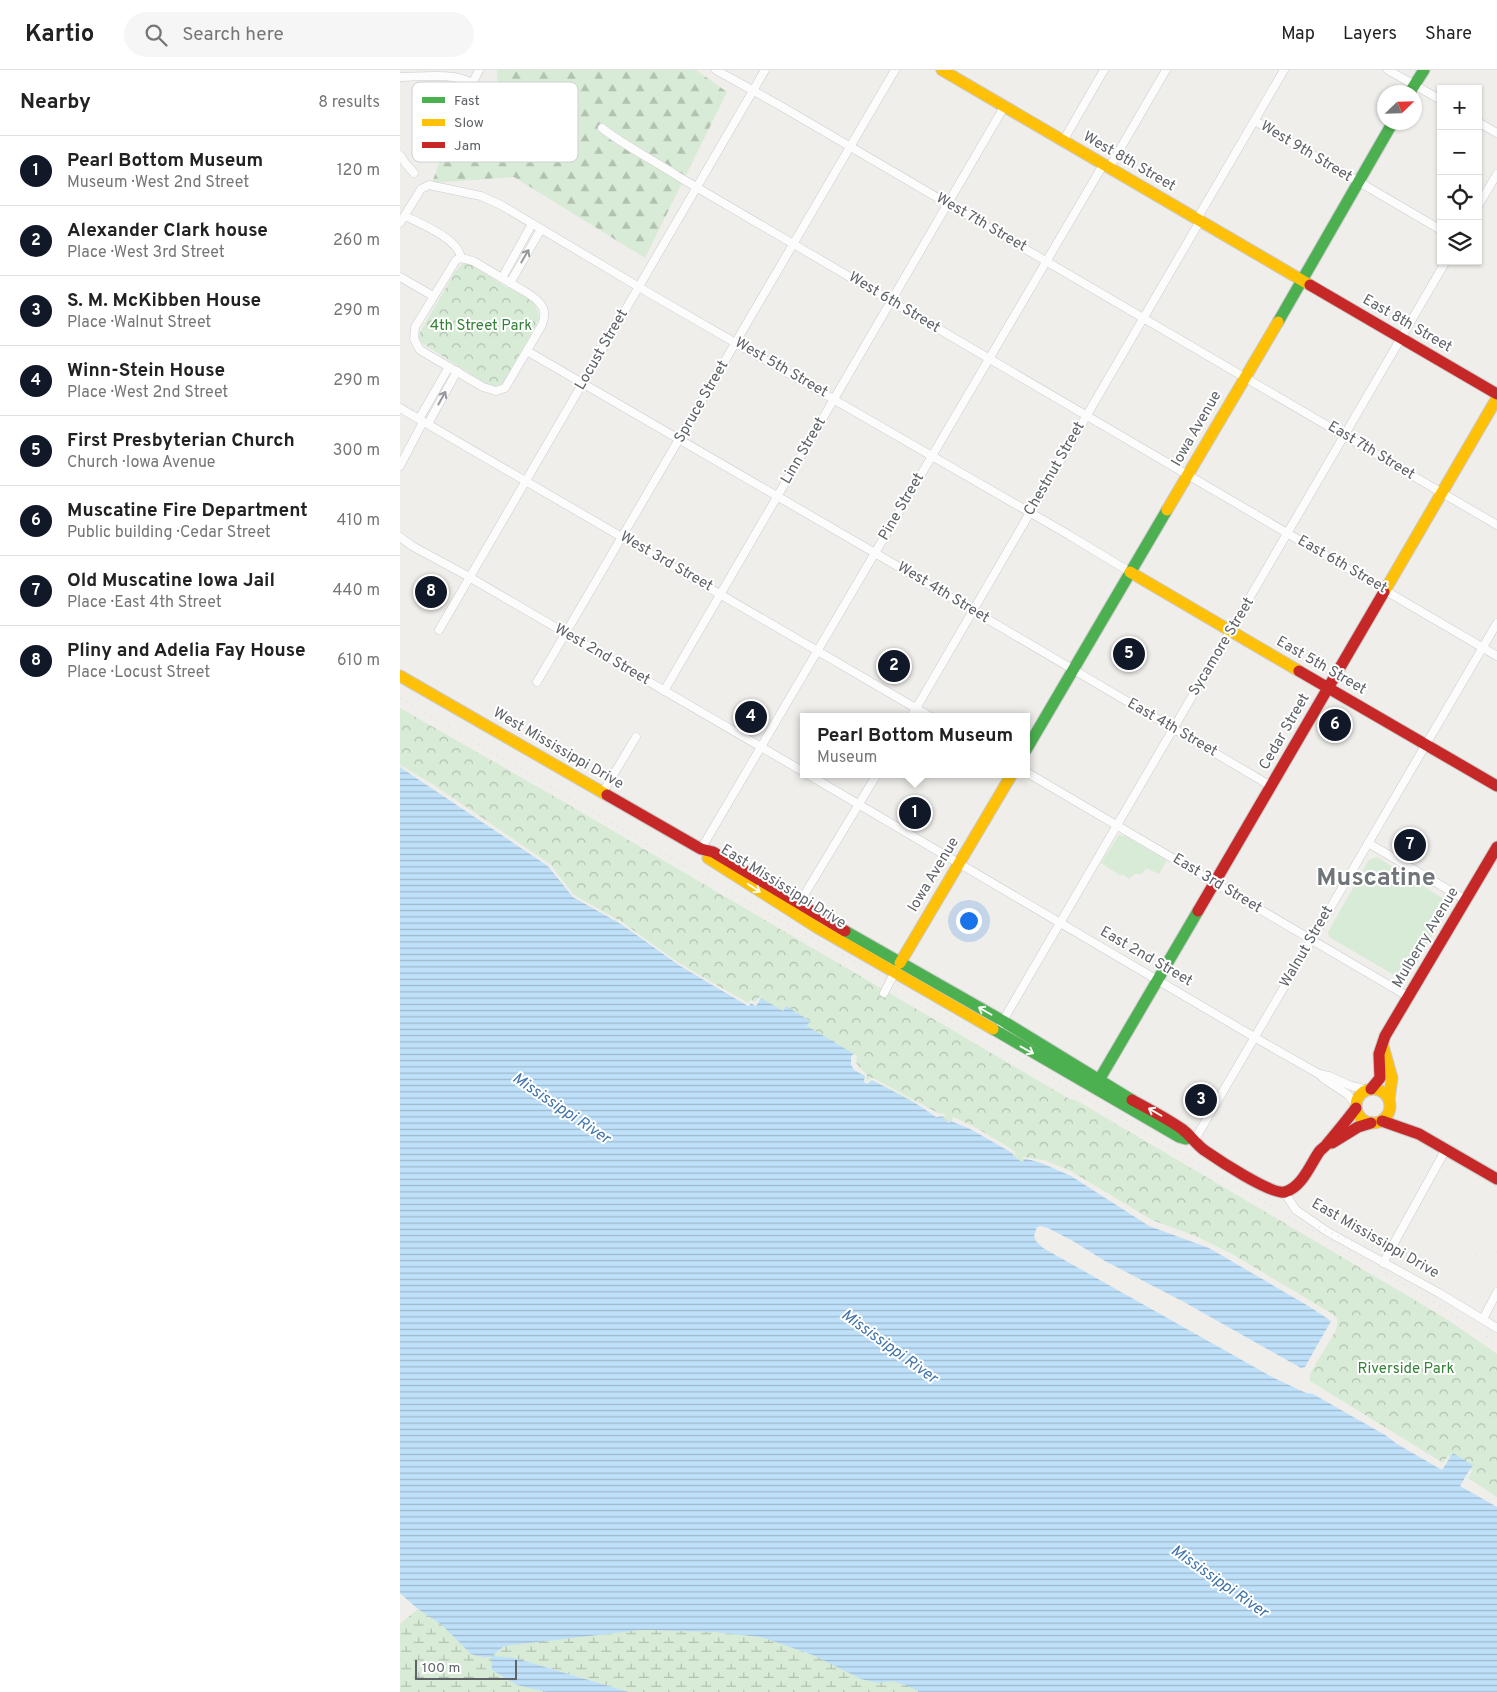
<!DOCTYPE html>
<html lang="en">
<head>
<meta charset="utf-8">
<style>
	body { margin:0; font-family:Overpass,sans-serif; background:#f6f6f6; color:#222 }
	.controls { position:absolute; right:15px; top:15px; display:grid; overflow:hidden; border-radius:0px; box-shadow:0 1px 4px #0004 }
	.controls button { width:45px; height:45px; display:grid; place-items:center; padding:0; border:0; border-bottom:1px solid #e0e0e0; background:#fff; color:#222; font:25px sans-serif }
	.compass { position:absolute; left:977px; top:15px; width:45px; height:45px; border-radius:50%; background:#fff; box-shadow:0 1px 4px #0004; rotate:67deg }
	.scale { position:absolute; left:15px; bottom:12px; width:102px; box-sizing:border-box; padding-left:5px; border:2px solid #5f6368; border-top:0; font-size:14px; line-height:18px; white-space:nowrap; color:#5f6368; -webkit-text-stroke:4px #fff; paint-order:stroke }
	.you { position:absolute; left:568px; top:850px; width:18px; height:18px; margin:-12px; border:4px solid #fff; border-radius:50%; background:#1a73e8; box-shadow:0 0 0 8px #1a73e833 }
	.badge { display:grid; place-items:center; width:32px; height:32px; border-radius:50%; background:#111827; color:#fff; font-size:16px; font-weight:700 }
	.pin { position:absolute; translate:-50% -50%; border:2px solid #fff; box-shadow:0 1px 5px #0006 }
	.popup { position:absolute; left:400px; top:643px; width:230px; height:65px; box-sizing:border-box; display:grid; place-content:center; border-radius:0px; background:#fff; filter:drop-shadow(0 1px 4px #0005); font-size:16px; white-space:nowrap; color:#767676 }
	.popup b { font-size:19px; color:#222 }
	.popup::after { content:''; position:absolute; left:50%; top:100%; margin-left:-10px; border:10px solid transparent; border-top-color:#fff }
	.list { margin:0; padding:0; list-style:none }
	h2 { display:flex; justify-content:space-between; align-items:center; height:65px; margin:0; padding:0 20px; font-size:21px }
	h2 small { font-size:16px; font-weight:400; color:#767676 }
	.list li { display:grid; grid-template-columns:32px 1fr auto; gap:15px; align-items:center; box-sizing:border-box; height:70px; padding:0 20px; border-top:1px solid #e0e0e0 }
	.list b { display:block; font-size:19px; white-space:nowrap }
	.list p { margin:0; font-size:16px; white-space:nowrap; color:#767676 }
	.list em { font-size:16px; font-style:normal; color:#767676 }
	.icon { flex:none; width:28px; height:28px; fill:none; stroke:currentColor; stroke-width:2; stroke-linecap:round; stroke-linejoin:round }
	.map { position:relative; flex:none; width:1097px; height:1622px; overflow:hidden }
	header { display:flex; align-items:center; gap:30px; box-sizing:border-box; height:70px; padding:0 25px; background:#fff; border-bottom:1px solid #e0e0e0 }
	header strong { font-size:24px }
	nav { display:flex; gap:28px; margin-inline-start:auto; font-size:18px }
	.search { width:350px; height:45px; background:#f6f6f6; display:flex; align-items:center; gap:12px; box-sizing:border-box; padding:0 18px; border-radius:28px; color:#767676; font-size:19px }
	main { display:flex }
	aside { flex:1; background:#fff }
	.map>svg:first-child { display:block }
	.green { fill:#d8ebd6 }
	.forest { fill:url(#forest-firs) }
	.wetland { fill:url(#wetland-marsh) }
	.park { fill:url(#park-crowns) }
	.water { fill:url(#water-rules) }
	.pier { fill:#efeeea }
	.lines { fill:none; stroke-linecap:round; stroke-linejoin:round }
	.street-casing { stroke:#cbcccc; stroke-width:9 }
	.fast-casing { stroke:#cacacb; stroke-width:13 }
	.slow-casing { stroke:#cacacb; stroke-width:13 }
	.jam-casing { stroke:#cacacb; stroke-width:13 }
	.street { stroke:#fdfcfc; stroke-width:8 }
	.fast { stroke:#4caf50; stroke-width:11 }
	.slow { stroke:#ffc107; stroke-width:11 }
	.jam { stroke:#c62828; stroke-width:11 }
	.rail { stroke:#e4e4e4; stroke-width:2; stroke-dasharray:1 6; stroke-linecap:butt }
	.oneway { stroke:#96999c }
	.oneway2 { stroke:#f6fbf6 }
	.labels { text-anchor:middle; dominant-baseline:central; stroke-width:4; stroke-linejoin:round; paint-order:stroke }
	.street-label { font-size:15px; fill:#5f6368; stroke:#fff }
	.park-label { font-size:15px; fill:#348238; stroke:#fff }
	.water-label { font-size:16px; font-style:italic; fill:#4174aa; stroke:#fff }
	.town-label { font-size:25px; font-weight:bold; fill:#70757a; stroke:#fff }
	.key { fill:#fff; stroke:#cfd0d2; stroke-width:1 }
	.key-label { font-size:14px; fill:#5f6368 }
</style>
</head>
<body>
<header>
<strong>Kartio</strong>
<div class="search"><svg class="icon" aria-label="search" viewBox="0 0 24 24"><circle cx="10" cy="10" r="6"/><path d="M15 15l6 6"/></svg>Search here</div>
<nav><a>Map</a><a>Layers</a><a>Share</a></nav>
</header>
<main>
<aside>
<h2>Nearby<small>8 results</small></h2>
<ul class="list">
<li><span class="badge">1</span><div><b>Pearl Bottom Museum</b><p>Museum · West 2nd Street</p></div><em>120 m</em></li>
<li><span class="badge">2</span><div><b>Alexander Clark house</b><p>Place · West 3rd Street</p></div><em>260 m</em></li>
<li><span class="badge">3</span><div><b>S. M. McKibben House</b><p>Place · Walnut Street</p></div><em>290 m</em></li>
<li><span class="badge">4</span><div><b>Winn-Stein House</b><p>Place · West 2nd Street</p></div><em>290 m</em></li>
<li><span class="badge">5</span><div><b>First Presbyterian Church</b><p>Church · Iowa Avenue</p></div><em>300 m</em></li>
<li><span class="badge">6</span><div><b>Muscatine Fire Department</b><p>Public building · Cedar Street</p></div><em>410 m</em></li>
<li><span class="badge">7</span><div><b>Old Muscatine Iowa Jail</b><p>Place · East 4th Street</p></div><em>440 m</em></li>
<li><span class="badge">8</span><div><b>Pliny and Adelia Fay House</b><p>Place · Locust Street</p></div><em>610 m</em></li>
</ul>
</aside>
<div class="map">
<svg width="1097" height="1622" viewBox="0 0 1097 1622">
	<defs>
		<pattern id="forest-firs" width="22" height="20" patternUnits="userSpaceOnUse" patternTransform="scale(1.25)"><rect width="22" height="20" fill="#d8ebd6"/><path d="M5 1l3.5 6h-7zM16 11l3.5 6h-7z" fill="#b2c2b1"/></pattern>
		<pattern id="wetland-marsh" width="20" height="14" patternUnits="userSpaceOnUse" patternTransform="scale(1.25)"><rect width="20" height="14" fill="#d8ebd6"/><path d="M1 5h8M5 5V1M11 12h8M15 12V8" fill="none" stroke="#b2c2b1"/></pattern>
		<pattern id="park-crowns" width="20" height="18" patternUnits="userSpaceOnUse" patternTransform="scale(1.25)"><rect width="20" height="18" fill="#d8ebd6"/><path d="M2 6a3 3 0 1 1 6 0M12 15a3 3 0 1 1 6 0" fill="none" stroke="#b2c2b1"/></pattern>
		<pattern id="water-rules" width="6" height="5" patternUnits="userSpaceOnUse" patternTransform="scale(1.25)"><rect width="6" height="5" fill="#bfe0f9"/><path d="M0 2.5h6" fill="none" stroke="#9eb9cd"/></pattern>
	</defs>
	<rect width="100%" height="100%" fill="#efeeea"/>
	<g class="green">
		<path d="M719,765L725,766L767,790L759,804L746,798L742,804H735L729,809L722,804L721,806L701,793Z"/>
		<path d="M977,787L1047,831L1049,836L1008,908L1001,909L929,867L928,862L969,790Z"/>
	</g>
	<path class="forest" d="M97,0H296L327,22L245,188L114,107L32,113L49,64L100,41Z"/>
	<path class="wetland" d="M0,1510L338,1542L526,1622H229L146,1597L150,1622H0V1554L18,1539L0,1523Z"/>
	<g class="park">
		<path d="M63,193H69L106,217L131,229L137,239L139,248L136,255L103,314L91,317L22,273L19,267L20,262L55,202Z"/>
		<path d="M0,638L157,728L673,1031L674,1029L1008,1226L1051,1252L1097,1284V1430L907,1312L751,1153L622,1092L543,1049L467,1014L425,967L407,956L410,951L386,937L383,942L361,929L356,936H349L173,827L148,796L0,697Z"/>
	</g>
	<path class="water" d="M0,697L148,796L173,827L221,854L279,895L348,936L351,933L356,936L361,928L383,941L386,936L410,951L407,956L454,984L453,993L465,1006L464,1011L467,1013L472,1010L537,1045L544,1047L543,1049L549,1053L551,1050L572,1058L612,1083L614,1087L622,1092L625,1089H629L667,1102L751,1153L797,1169L935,1251L908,1303L907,1312L1044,1397L1053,1383L1071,1394L1073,1395L1064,1409L1097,1430V1622H520L505,1615L492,1611L479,1613L461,1609L413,1585L361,1567L314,1562L241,1560L104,1576L92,1586L115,1588L229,1622H147L117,1615L92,1600L91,1587H82L71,1584L42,1555L18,1539L0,1523Z"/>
	<g class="pier">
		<path d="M0,695L34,715L150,794L174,825L222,852L280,894L348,933L351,930L355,932L358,928L362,926L356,936L351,933L349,936L314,916L279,895L221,854L173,827L148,796L0,697Z"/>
		<path d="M453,984L457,986L456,993L467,1005L466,1010L468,1011L470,1008H473L538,1043L545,1044L544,1046L536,1047L508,1028L472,1010L467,1014L464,1012L465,1006L454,1000L451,995V987Z"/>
		<path d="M553,1047L573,1056L607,1076L614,1081L616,1085L570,1059L551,1051Z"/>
		<path d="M624,1087L644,1090L669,1100L752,1150L798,1167L832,1184L931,1243L938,1250L936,1260L910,1304V1311L1043,1393L1048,1386L1050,1387L1042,1400L997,1374L985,1365L913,1324L906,1323L872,1307L643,1178L636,1171L634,1166L637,1157L641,1156L648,1158L673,1171L705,1191L784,1232L901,1298L905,1297L910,1288L931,1251L910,1237L809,1178L749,1156L671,1106L639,1092L622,1088Z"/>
		<path d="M1071,1398L1072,1401L1068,1408L1097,1427V1437L1060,1416Z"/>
	</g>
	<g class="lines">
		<g class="street-casing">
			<g id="street">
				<path d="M79,0L72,14L87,73"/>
				<path d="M316,0L379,35L1097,455"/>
				<path d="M988,0L1041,30"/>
				<path d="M0,7C18,7 59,2 72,14"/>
				<path d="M855,51L1041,160"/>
				<path d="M1078,52L1097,63"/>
				<path d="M202,58C226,77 254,90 279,107L1097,586"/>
				<path d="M663,71L704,0"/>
				<path d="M0,85L6,94L14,103"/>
				<path d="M709,98L766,0"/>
				<path d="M1078,136L1097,104"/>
				<path d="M5,146C21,154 59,169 61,188"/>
				<path d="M797,149L884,0"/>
				<path d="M0,153L21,119L29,115L81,126L101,135L249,223L669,465L730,502"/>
				<path d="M61,188L73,191L129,224C142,233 148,240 142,255L105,318L96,321L83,317L20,280L14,269L15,257L56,190Z"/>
				<path d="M0,207L33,226"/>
				<path d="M102,208L132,154"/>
				<path d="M110,213L141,159"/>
				<path d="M127,281L475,483L871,716"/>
				<path d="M0,338L531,647"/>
				<path d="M19,349L49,297"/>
				<path d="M28,354L57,301"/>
				<path d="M0,396L23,352"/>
				<path d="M0,467L12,476L64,504L404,702"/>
				<path d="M39,560L365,0"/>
				<path d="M137,612L495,0"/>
				<path d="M264,621L604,37"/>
				<path d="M511,647L800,151"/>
				<path d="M626,702L1009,927"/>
				<path d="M407,704L861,971L919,1004L929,1006L951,1016L968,1020"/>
				<path d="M203,722L236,667"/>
				<path d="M968,773L1066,830"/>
				<path d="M301,779L703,95"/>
				<path d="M397,837L477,704"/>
				<path d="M484,923L496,900"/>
				<path d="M601,954L1046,191"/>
				<path d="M919,1004L924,1009L947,1024L956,1035"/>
				<path d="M794,1071L1097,553"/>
				<path d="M884,1122L896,1140L928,1162L1039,1223L1097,1258"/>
				<path d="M983,1193L1046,1079"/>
				<path d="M1083,1249L1097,1222"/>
			</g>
		</g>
		<g class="fast-casing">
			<g id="fast">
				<path d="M1010,22L1024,0"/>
				<path d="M878,252L993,52"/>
				<path d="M626,680L767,440"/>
				<path d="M445,861L603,951L732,1030"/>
				<path d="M593,959L779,1067L786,1069"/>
				<path d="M699,1010L798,841"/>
			</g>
		</g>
		<g class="slow-casing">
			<g id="slow">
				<path d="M542,0L910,215"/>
				<path d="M767,440L878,252"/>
				<path d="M730,502L899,601"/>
				<path d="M984,522L1097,328"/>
				<path d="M0,606L207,725"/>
				<path d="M308,788L418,858L593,959"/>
				<path d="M500,893L612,704"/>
				<path d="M983,976L992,1008L989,1030"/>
				<circle cx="973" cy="1036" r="17"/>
			</g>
		</g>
		<g class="jam-casing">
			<g id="jam">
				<path d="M910,215L1097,324"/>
				<path d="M899,601L1097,716"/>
				<path d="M207,725L301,779L313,782L445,861"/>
				<path d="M798,841L984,522"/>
				<path d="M971,1019L980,1008L979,984L985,966L1097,777"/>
				<path d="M732,1030C749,1039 766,1048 782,1059C790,1065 796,1074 804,1080C817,1089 871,1125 885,1122C902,1117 910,1095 919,1082C921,1079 925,1077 927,1074C937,1062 947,1050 956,1038"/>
				<path d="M982,1051L1019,1064L1097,1109"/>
				<path d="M932,1073L958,1057L971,1053"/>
			</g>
		</g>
		<use href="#street" class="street"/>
		<use href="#fast" class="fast"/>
		<use href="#slow" class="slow"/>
		<use href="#jam" class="jam"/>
		<g class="rail">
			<path d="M0,628L307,809L490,911L879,1141L971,1194L1041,1236L1097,1274"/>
			<path d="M919,1157C962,1179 1011,1187 1058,1186C1071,1186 1084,1183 1097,1182"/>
		</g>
	</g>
	<defs><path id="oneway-shaft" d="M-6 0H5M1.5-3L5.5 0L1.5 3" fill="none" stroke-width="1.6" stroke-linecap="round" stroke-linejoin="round" transform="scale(1.25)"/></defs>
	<g class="oneway">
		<use href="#oneway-shaft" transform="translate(125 186) rotate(-60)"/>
		<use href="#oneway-shaft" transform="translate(42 328) rotate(-61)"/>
	</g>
	<g class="oneway2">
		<use href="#oneway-shaft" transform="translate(354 818) rotate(33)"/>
		<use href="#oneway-shaft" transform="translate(585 941) rotate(-150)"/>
		<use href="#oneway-shaft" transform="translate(627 980) rotate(29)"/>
		<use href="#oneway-shaft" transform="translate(755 1042) rotate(-150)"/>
	</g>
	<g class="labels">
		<g class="street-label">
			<text transform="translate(906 82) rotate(31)">West 9th Street</text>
			<text transform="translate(729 92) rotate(30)">West 8th Street</text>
			<text transform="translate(581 153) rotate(30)">West 7th Street</text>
			<text transform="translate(494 233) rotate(31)">West 6th Street</text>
			<text transform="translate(1007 254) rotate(30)">East 8th Street</text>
			<text transform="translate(202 280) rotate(-60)">Locust Street</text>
			<text transform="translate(381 298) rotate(30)">West 5th Street</text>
			<text transform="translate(302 332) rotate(-60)">Spruce Street</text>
			<text transform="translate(797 359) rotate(-60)">Iowa Avenue</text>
			<text transform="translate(404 381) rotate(-60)">Linn Street</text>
			<text transform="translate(971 381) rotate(31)">East 7th Street</text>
			<text transform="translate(655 399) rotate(-60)">Chestnut Street</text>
			<text transform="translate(502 437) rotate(-60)">Pine Street</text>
			<text transform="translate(266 492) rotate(30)">West 3rd Street</text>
			<text transform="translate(942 495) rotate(30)">East 6th Street</text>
			<text transform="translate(543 523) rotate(31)">West 4th Street</text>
			<text transform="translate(822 577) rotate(-59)">Sycamore Street</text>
			<text transform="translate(202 585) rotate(30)">West 2nd Street</text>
			<text transform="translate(921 596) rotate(30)">East 5th Street</text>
			<text transform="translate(772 658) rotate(30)">East 4th Street</text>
			<text transform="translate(885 662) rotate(-60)">Cedar Street</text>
			<text transform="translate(158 679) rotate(30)">West Mississippi Drive</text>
			<text transform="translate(534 805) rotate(-59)">Iowa Avenue</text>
			<text transform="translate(817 814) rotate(31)">East 3rd Street</text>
			<text transform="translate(383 817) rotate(32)">East Mississippi Drive</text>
			<text transform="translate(1026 868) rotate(-59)">Mulberry Avenue</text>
			<text transform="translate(907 877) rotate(-60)">Walnut Street</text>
			<text transform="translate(746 887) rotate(30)">East 2nd Street</text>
			<text transform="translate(975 1169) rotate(30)">East Mississippi Drive</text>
		</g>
		<g class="park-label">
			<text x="81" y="256">4th Street Park</text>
			<text x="1006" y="1299">Riverside Park</text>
		</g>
		<g class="water-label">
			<text transform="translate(161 1039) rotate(34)">Mississippi River</text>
			<text transform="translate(489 1277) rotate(36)">Mississippi River</text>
			<text transform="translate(819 1512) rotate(35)">Mississippi River</text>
		</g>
		<g class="town-label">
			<text x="976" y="809">Muscatine</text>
		</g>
	</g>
	<rect x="12" y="12" width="166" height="80" rx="8" class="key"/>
	<rect x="22" y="27" width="23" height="6" fill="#4caf50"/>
	<rect x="22" y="49" width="23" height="7" fill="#ffc107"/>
	<rect x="22" y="72" width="23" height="6" fill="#c62828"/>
	<g class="key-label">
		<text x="54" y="35">Fast</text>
		<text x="54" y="57">Slow</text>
		<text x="54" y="80">Jam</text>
	</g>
</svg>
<div class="controls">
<button>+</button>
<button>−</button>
<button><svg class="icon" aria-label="locate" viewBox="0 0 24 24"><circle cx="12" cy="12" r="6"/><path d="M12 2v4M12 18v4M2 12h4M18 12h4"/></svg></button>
<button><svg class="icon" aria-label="layers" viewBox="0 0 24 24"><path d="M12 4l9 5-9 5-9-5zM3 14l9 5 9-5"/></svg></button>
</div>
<svg class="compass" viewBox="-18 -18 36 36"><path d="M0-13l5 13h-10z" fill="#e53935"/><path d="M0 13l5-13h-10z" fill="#767676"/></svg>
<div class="scale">100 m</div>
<div class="you"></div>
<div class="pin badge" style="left:515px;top:743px">1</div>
<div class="popup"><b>Pearl Bottom Museum</b>Museum</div>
<div class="pin badge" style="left:494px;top:596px">2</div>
<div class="pin badge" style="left:801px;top:1030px">3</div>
<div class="pin badge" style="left:351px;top:647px">4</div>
<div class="pin badge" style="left:729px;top:584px">5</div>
<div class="pin badge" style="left:935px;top:655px">6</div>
<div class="pin badge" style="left:1010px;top:775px">7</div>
<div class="pin badge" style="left:31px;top:522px">8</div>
</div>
</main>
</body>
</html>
